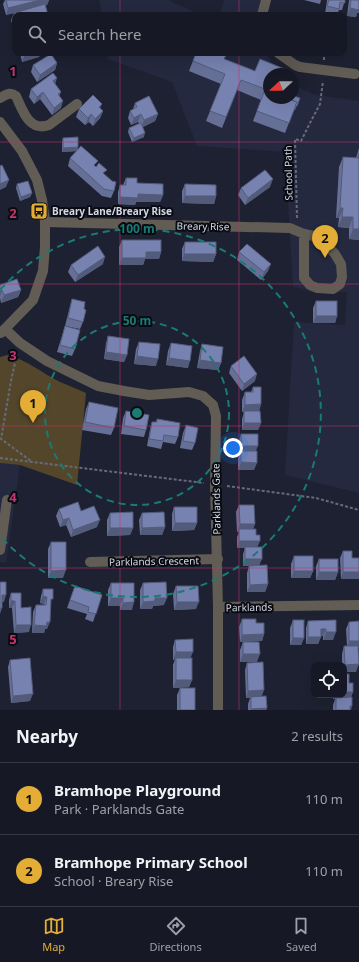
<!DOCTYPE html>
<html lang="en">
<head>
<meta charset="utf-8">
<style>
	body { margin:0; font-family:"Noto Sans",sans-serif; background:#1f222d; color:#f1f3f6 }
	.controls { position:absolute; right:12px; bottom:12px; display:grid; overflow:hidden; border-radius:8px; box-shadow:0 4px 16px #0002 }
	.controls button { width:36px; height:36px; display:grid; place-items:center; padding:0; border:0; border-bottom:1px solid #353842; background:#161925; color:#f1f3f6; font:20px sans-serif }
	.compass { position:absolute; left:263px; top:68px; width:36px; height:36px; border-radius:50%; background:#161925; box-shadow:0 4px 16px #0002; rotate:248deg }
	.you { position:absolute; left:233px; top:448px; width:14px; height:14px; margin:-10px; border:3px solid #fff; border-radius:50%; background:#1a73e8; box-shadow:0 0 0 6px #1a73e833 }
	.badge { display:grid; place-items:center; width:26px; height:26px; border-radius:50%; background:#e4ad35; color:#111; font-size:13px; font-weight:700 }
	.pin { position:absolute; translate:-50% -33px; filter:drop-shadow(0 1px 2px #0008) }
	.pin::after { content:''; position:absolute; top:21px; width:14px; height:12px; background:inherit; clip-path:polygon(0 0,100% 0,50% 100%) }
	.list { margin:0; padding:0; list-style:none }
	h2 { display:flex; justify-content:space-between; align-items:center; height:52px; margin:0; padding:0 16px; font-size:17px }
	h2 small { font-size:13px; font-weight:400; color:#9ea0a7 }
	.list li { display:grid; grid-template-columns:26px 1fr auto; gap:12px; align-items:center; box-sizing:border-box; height:72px; padding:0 16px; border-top:1px solid #353842 }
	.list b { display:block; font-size:15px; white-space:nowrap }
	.list p { margin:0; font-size:13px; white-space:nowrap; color:#9ea0a7 }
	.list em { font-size:13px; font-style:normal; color:#9ea0a7 }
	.icon { flex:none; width:22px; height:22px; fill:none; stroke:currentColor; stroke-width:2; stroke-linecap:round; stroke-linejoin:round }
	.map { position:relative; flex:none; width:359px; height:710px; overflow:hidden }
	.search { position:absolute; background:#161925; box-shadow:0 4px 16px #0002; left:12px; right:12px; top:12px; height:44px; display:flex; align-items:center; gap:10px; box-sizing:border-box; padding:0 14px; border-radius:8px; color:#9ea0a7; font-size:15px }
	.sheet { height:196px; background:#161925 }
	nav { display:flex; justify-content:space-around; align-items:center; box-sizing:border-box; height:56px; border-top:1px solid #353842; background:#161925; font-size:11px; color:#9ea0a7 }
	nav a { display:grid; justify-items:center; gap:2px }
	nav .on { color:#e4ad35 }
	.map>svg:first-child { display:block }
	.built { fill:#24293f }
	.green { fill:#54462a }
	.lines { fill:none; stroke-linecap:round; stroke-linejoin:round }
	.path { stroke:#676b79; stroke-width:2; stroke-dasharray:3 2; stroke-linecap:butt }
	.minor { stroke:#615c54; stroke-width:10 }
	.wall { fill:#667097 }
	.shaded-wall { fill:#535b7b }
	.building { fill:#7782b0; stroke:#535b7b }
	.grid { fill:none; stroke:#c5356f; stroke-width:1; stroke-opacity:0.55 }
	.ring { fill:none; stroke:#197b74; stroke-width:2; stroke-dasharray:7 5 }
	.labels { text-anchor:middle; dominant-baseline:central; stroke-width:4; stroke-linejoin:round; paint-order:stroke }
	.street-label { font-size:10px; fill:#d4d7e3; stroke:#090b12 }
	.poi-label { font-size:10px; font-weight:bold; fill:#d4d7e3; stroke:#090b12; text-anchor:start }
	.grid-label { font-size:13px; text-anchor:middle; font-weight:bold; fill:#c5356f; stroke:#090b12; stroke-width:4; stroke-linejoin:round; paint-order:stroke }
	.centre { fill:#197b74; stroke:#090b12; stroke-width:2 }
	.ring-label { font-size:12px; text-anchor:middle; font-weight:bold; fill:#197b74; stroke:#090b12; stroke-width:4; stroke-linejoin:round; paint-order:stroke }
</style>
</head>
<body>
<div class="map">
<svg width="359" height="710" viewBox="0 0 359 710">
	<rect width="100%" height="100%" fill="#1d2131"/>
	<g class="built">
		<path d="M99,0H168L201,15H102Z"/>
		<path d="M224,0H262L259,15H219Z"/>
		<path d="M107,53H265L280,74H269V98H293V85L316,95L359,101V493L285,475L294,322L345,325L347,292H310L304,289L293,287L285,152L197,146L172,82L108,59Z"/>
		<path d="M0,463L20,465L6,563L0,562Z"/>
	</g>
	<path class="green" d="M7,355C27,360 42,373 60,382C69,386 78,389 86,393L77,485L20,465L0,463V357Z"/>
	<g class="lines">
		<g class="path">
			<path d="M324,60V53"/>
			<path d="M297,218L295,139L301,141L311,121L320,104L323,81"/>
			<path d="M17,354L11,381L1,439L31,461"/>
			<path d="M0,458L204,483"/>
			<path d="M227,486L316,498L359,510"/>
		</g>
		<g class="minor">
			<path d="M262,15L266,0"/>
			<path d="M278,53L295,65L300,67L355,74"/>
			<path d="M0,98C6,95 10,91 16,96C23,111 29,132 49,125L77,104"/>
			<path d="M0,122L22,151L37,180L42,200L45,222V247L43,271L33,300L1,333"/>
			<path d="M45,222L290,228L304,234L314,236L325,243L335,254L341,264L342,277L340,284L333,289L317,288L310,285L304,278V234"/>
			<path d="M5,329L20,343L47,361L98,386L124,391L149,395L189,392L203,396L213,405L216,416L215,485L218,607V710"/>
			<path d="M0,550L7,500"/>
			<path d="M90,562L218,559"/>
			<path d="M218,607L359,605"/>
		</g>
	</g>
	<g class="wall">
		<path d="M5,0H49L47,5L15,15V33L11,20L14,13L21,11L6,15L3,4Z"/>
		<path d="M304,0H321L320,4Z"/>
		<path d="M327,0H345L342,10H339L337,15H332L325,14Z"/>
		<path d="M349,0H359V13H357L356,17L347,16Z"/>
		<path d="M20,53H41L39,57L22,62Z"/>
		<path d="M196,53L225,59L255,71L260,59L269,98L292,100L300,98L295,110H294L285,133L253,121L261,100L237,90L222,128L206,121L221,84L189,71Z"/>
		<path d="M57,63L55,70L37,82L31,72L33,65Z"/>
		<path d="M55,84L61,92L59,96L61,108L52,115L40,99L34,104L29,97L31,89Z"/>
		<path d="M135,103L158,114L155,121L143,127L144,137L132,142L128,132L129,128L139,123L138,122L131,125L128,118L130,111L133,109Z"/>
		<path d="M102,104L100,108L103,111L100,118L93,126L89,122L85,125L76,117L79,109Z"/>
		<path d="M63,138L78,147L77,151L62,152V142Z"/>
		<path d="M359,148V240L349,239V228L338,227L339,218H336L339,167L343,157L356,158Z"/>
		<path d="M70,158L96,167L105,175L114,191L111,198L102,196L68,166Z"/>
		<path d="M126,178L163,195L160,202H136L135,205L118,204V192L120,185H123Z"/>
		<path d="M17,184L32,193L30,197L20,201L16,188Z"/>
		<path d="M185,184L216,196L214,204L182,203V191Z"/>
		<path d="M270,187L245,205L238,195L241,188Z"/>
		<path d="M122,240L161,252L159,259H145L143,265H119V247Z"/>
		<path d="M185,242L216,254L213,262L182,261V249Z"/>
		<path d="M239,252L268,271L261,280L237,260Z"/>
		<path d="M103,264L75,282L68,272L71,265Z"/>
		<path d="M0,285L21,290L18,297L1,303L0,298Z"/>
		<path d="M72,299L84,309L83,322L80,329L65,326L70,306Z"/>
		<path d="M316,301L337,316L335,323H313V308Z"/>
		<path d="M65,326L75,349L72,356L57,352Z"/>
		<path d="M108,336L127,355L124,362L104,359L106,343Z"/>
		<path d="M139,342L156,366L134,364L136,349Z"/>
		<path d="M171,343L188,368L166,365L168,351Z"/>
		<path d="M202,344L221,363L218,370L197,368L200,351Z"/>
		<path d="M231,366L255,381L242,391L229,373Z"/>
		<path d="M253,387L261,404L259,411L261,423L258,430H242V419L244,412H242V400L245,392H251Z"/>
		<path d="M89,402L114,428L111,435L82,430L86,409Z"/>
		<path d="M126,411L146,430L144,437L121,434L123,418Z"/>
		<path d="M157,419L178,437L175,444L163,442L161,449L147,446L150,429L152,422H156Z"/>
		<path d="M186,425L195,443L192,450L180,448L183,433Z"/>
		<path d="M241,434L256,451L254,470H238V458L240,453H239V441Z"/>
		<path d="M239,505L255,524L253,529L256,535L259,566L268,584L265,592H247V573L249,566H243V554L245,548H237V537L239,532H237L236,512Z"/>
		<path d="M174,507L197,523L194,530L172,531V514Z"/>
		<path d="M59,509L81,511L97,527L71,537L66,525L60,527L56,516Z"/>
		<path d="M110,513L133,528L130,535L107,536V520Z"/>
		<path d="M142,513L165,527L162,535H140L139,520Z"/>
		<path d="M51,542L63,578H48V549Z"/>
		<path d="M343,551H352L341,579L340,558Z"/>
		<path d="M294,556L313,571L310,578H291V564Z"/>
		<path d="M319,559L338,572L335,580H316V566Z"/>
		<path d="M111,583L132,610H120V606H108V590Z"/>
		<path d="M143,583L164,605L153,606L152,609H140V590Z"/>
		<path d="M75,586L102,595L93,622L85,619L87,614L67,608Z"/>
		<path d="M176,586L196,609L174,610L173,594Z"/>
		<path d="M43,589L51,602L47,629H45L44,633H32L33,612L36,605H44V604L40,603L41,596Z"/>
		<path d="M11,593L21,608L29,632L14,633L12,608H9V600Z"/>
		<path d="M242,619L256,623L264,634L262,641L240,642L239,627Z"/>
		<path d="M293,620L304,638L301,645H290V628Z"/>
		<path d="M336,620L333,640H323V636H321L318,644H306V628L308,621Z"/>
		<path d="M349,622L358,648L356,672H344V665H342V654L344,646H347L346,629Z"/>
		<path d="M175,640L191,658L192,680L189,687L173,688V665L175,659L173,660V647Z"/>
		<path d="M243,642L257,662H240V650Z"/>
		<path d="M10,660L30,701L11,703L8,667Z"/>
		<path d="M247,663L267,708L266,710H248V704L250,698H246L245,670Z"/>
		<path d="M349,683L353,692L351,697V710H333V705L335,699H333V695H344Z"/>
		<path d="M180,688L195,710H177V695Z"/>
	</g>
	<g class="shaded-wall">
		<path d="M40,0H49L47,5L6,15L8,8Z"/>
		<path d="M359,6V13H357L356,17L347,16L350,8Z"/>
		<path d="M30,53H41L39,57L22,62L25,54Z"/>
		<path d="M57,63L55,70L37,82L40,75Z"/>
		<path d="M57,78L55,85L53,81Z"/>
		<path d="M43,92L40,99L34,104L37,97Z"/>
		<path d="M63,101L61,108L52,115L54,108Z"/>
		<path d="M103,111L100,118L93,126L95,119Z"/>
		<path d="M91,114L89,122L85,125L88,118Z"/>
		<path d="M141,114L138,122L131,125L134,118Z"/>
		<path d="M158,114L155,121L141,128L144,120Z"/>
		<path d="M145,133L144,137L132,142L134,138Z"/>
		<path d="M78,147L77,151L62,152L63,148Z"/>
		<path d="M273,179L270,187L245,205L248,198Z"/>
		<path d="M9,180L6,187L0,190V184Z"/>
		<path d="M32,193L30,197L20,201L21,197Z"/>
		<path d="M138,194L163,195L160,202H136L135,205L118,204L120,197Z"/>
		<path d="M185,196H216L214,204L182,203Z"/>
		<path d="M340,208H343L339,218H336Z"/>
		<path d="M342,217H353L349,228L338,227Z"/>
		<path d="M353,229H359V240L349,239Z"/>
		<path d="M146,252H161L159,259H145L143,265H119L122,258Z"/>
		<path d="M184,254H216L213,262L182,261Z"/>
		<path d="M105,257L103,264L75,282L78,275Z"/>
		<path d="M271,264L268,271L261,280L264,272Z"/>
		<path d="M2,290L0,297V291Z"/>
		<path d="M21,290L18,297L1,303L4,295Z"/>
		<path d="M316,316H337L335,323H313Z"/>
		<path d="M106,352L127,355L124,362L104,359Z"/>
		<path d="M137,356L158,359L156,366L134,364Z"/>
		<path d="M169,358L190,361L188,368L166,365Z"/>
		<path d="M200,360L221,363L218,370L197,368Z"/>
		<path d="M257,374L255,381L242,391L244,384Z"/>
		<path d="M261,404L259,412H242L245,405Z"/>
		<path d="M244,423H261L258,430H242Z"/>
		<path d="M242,446H258L255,453L241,451L240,453H239Z"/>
		<path d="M241,462L257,463L254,470H238Z"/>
		<path d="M69,518L66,525L60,527L63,520Z"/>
		<path d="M100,520L97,527L71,537L73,530Z"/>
		<path d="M175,523H197L194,530L172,531Z"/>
		<path d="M240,524H255L252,531L239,529V532H237Z"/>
		<path d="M165,527L162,535H140L142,528Z"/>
		<path d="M110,528H133L130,535L107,536Z"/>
		<path d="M239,541H260L257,548L245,547V548H237Z"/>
		<path d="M245,559H262L259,566H243Z"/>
		<path d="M66,570L63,578H48L51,571Z"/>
		<path d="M294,571H313L310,578H291Z"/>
		<path d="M319,572H338L335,580H316Z"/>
		<path d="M343,572H359V579H341Z"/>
		<path d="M268,584L265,592H247L250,585Z"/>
		<path d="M2,595H6L4,602H0Z"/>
		<path d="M43,596L47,597L44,604L40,603Z"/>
		<path d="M111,598H123L120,606H108Z"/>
		<path d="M155,598H167L164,605L153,606L152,609H140L143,602Z"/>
		<path d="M11,601H15L12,608H9Z"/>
		<path d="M134,602L132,610H120L123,603Z"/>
		<path d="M177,602H199L196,609L174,610Z"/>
		<path d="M0,608H2L0,614Z"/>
		<path d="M47,622H50L47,629H45L44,633H32L34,625Z"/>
		<path d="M16,625H31L29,632L14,633Z"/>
		<path d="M321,629H326L323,636H318Z"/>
		<path d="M326,632H336L333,640H323Z"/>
		<path d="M264,634L262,641L240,642L242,635Z"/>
		<path d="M308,637H321L318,644H306Z"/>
		<path d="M293,638H304L301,645H290Z"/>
		<path d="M349,641H359V648H347Z"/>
		<path d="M176,652H193L190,659L176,658L175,659L173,660Z"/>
		<path d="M243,654H260L257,662H240Z"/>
		<path d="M359,664L356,672H344V668L345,665Z"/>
		<path d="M176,680H192L189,687L173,688Z"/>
		<path d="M264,690L261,698H246L248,691Z"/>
		<path d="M344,692H353L350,699L336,698L335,699H333L335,695H344Z"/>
		<path d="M33,694L30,701L11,703L13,696Z"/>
		<path d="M350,706H352L351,710H348Z"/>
		<path d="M267,708L266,710H251V709Z"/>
	</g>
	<g class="building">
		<path d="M6,0H40L8,8Z"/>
		<path d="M329,0H345V3L340,2L339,9L327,6Z"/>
		<path d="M351,0H359V10L350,8Z"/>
		<path d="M45,4L48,15H15V17L14,13Z"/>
		<path d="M196,53H227L224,59L255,71L260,59L287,70L286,74H269V98H286L297,102L289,123L257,111L265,89L241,80L226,117L210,111L225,74L193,61Z"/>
		<path d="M51,54L57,63L40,75L33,65Z"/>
		<path d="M53,73L57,78L53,81L61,92L58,94L63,101L54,108L43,92L37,97L31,89Z"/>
		<path d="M93,95L102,104L99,107L103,111L95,119L91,114L88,118L79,109Z"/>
		<path d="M149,96L158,114L144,120L141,114L134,118L130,111L137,107L135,103Z"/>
		<path d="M294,96L300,98L297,106H295L297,102L292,100Z"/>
		<path d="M141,123L145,133L134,138L129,128Z"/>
		<path d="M78,137V147L63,148V138Z"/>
		<path d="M81,146L98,161L94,165L96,167L99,163L107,170L103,173L112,181L116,182L114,191L104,189L70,158Z"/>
		<path d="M359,153V229H353V217H342L343,208H340L343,157L359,158Z"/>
		<path d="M2,165L9,180L0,184V166Z"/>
		<path d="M265,170L273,179L248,198L241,188Z"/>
		<path d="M126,178H137V183L163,184V195L138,194V198L120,197V185H126Z"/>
		<path d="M28,181L32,193L21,197L17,184Z"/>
		<path d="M185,184L216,185V196H185Z"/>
		<path d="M122,240H161V252H146V258H122Z"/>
		<path d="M185,242H216V254H184Z"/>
		<path d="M247,244L271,264L264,272L239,252Z"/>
		<path d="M98,246L105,257L78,275L71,265Z"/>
		<path d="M17,279L21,290L4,295L2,290L0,291V285Z"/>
		<path d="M72,299L85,302L84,309L86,310L83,322L68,318Z"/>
		<rect x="316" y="301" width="21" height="15"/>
		<path d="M65,326L80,330L75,349L60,345Z"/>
		<path d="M108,336L129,339L127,355L106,352Z"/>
		<path d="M139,342L160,344L158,359L137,356Z"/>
		<path d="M171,343L192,346L190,361L169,358Z"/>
		<path d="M202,344L223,347L221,363L200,360Z"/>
		<path d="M244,356L257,374L244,384L231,366Z"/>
		<path d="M253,387H261V404L245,405V392H253Z"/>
		<path d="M89,402L118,408L114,428L85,422Z"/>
		<path d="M126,411L149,415L146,430L124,426Z"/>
		<path d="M244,411H260L261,423H244Z"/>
		<path d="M157,419L180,423L178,437L164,435L163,441L149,439L152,422H157Z"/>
		<path d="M186,425L198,428L195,443L183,441Z"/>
		<path d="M241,434H258V446H242Z"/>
		<path d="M241,451H257V463L241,462Z"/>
		<path d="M78,502L81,511L94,506L100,520L73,530L69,518L63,520L59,509Z"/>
		<path d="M239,505H254L255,524H240Z"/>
		<path d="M174,507H197V523H175Z"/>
		<path d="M133,512V528H110V513Z"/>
		<path d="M164,512L165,527L142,528V513Z"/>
		<path d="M239,529H256V535H260V541H239Z"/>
		<path d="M51,542H66V570L51,571Z"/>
		<rect x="245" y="547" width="17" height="12"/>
		<path d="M343,551H352V558H359V572H343Z"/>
		<rect x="294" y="556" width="19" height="15"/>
		<rect x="319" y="559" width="19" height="13"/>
		<path d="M267,565L268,584L250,585L249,566Z"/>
		<path d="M0,582H6V595H2V608H0Z"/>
		<path d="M166,582L167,598H155V601L143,602V583Z"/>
		<path d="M111,583H134V602L123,603V598H111Z"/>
		<path d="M75,586L102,595L96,614L88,612L89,607L70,600Z"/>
		<path d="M176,586H198L199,602H177Z"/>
		<path d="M43,589H53V599H51L50,622H47L46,626L34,625L36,605H46L47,597L43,596Z"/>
		<path d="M11,593H21V608L31,607V625H16L15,601H11Z"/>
		<path d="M242,619H256V623H264V634L242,635Z"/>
		<rect x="293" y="620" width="11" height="18"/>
		<path d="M336,620V632H326V629H321V637H308V621Z"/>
		<path d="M359,621V641H349V622Z"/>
		<path d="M193,639V652H176L175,640Z"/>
		<path d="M243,642H259L260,654H243Z"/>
		<path d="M344,646H358L359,664L345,665Z"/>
		<path d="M30,658L33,694L13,696L10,660Z"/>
		<rect x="176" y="658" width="16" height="22"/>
		<path d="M263,662L264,690L248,691L247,663Z"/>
		<path d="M344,674H349V683H353V692H344Z"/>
		<rect x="180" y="688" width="15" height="22"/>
		<path d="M266,696L267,708L251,709V697Z"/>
		<path d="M352,697V706H350V710H336V698Z"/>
	</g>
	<path class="grid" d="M120,0V15M239,0V15M120,53V710M239,53V710M0,142H359M0,284H359M0,426H359M0,568H359"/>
	<g class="ring">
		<circle cx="137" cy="413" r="92"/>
		<path d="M0 290A184 184 0 1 1 0 536"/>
	</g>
	<defs>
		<g id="bus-square" transform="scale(0.9)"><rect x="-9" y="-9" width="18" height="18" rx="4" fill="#e4ad35" stroke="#090b12"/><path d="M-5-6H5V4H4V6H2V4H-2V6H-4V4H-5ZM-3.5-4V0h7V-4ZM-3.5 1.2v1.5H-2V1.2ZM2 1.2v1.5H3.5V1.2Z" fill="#111"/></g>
	</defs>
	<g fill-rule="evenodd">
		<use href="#bus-square" x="39" y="211"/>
	</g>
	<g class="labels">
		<g class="street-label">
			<text transform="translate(288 173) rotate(-91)">School Path</text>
			<text transform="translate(203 226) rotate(1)">Breary Rise</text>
			<text transform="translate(216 499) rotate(-91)">Parklands Gate</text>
			<text transform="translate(154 561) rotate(-1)">Parklands Crescent</text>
			<text transform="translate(249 607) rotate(-1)">Parklands</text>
		</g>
		<g class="poi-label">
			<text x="52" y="211">Breary Lane/Breary Rise</text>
		</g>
	</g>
	<g class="grid-label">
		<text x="13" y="76">1</text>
		<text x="13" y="218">2</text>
		<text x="13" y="360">3</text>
		<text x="13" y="502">4</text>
		<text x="13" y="644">5</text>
	</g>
	<circle cx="137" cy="413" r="6" class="centre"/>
	<g class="ring-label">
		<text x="137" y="233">100 m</text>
		<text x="137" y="325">50 m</text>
	</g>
</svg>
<div class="controls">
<button><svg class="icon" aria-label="locate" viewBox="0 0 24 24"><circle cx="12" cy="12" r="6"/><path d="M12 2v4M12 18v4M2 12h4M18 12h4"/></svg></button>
</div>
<svg class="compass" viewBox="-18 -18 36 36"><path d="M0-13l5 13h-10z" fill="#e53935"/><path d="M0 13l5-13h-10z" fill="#9ea0a7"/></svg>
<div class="you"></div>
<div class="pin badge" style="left:33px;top:423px">1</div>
<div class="pin badge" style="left:325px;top:258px">2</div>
<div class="search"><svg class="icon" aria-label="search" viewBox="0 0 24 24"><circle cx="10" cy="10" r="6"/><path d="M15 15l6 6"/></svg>Search here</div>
</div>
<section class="sheet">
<h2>Nearby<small>2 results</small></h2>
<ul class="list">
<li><span class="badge">1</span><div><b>Bramhope Playground</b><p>Park · Parklands Gate</p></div><em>110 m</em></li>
<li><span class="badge">2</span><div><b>Bramhope Primary School</b><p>School · Breary Rise</p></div><em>110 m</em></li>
</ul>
</section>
<nav>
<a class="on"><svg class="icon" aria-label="map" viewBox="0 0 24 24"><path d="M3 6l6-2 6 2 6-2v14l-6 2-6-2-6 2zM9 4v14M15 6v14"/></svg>Map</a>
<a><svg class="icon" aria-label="directions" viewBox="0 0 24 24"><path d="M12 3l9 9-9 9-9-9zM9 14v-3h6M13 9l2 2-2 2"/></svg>Directions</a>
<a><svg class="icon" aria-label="saved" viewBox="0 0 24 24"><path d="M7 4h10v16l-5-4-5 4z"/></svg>Saved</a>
</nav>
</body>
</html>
